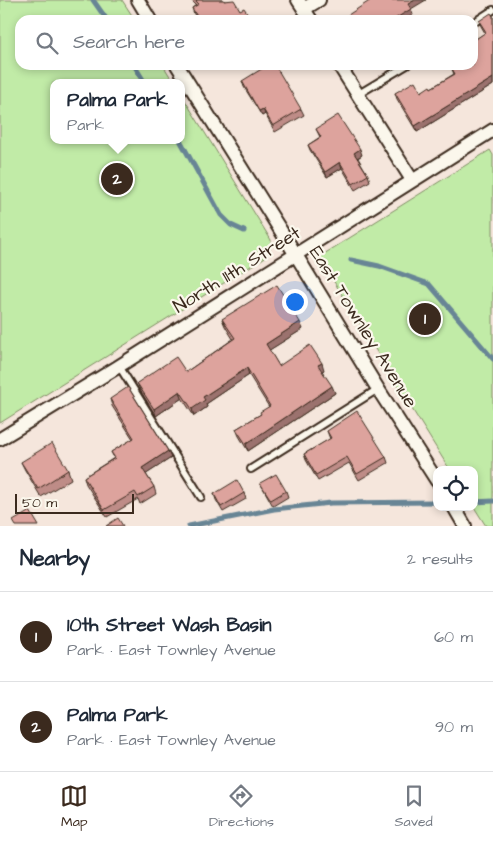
<!DOCTYPE html>
<html lang="en">
<head>
<meta charset="utf-8">
<style>
	body { margin:0; font-family:"Architects Daughter",sans-serif; background:#f6f6f7; color:#1f2937 }
	.controls { position:absolute; right:15px; bottom:15px; display:grid; overflow:hidden; border-radius:10px; box-shadow:0 2px 8px #0003 }
	.controls button { width:45px; height:45px; display:grid; place-items:center; padding:0; border:0; border-bottom:1px solid #e0e1e3; background:#fff; color:#1f2937; font:25px sans-serif }
	.scale { position:absolute; left:15px; bottom:12px; width:119px; box-sizing:border-box; padding-left:5px; border:2px solid #3b2a1e; border-top:0; font-size:14px; line-height:18px; white-space:nowrap; color:#3b2a1e; -webkit-text-stroke:4px #fbf7ec; paint-order:stroke }
	.you { position:absolute; left:294px; top:301px; width:18px; height:18px; margin:-12px; border:4px solid #fff; border-radius:50%; background:#1a73e8; box-shadow:0 0 0 8px #1a73e833 }
	.badge { display:grid; place-items:center; width:32px; height:32px; border-radius:50%; background:#3b2a1e; color:#fff; font-size:16px; font-weight:700 }
	.pin { position:absolute; translate:-50% -50%; border:2px solid #fff; box-shadow:0 1px 5px #0006 }
	.popup { position:absolute; left:50px; top:79px; width:135px; height:65px; box-sizing:border-box; display:grid; place-content:center; border-radius:10px; background:#fff; filter:drop-shadow(0 1px 4px #0005); font-size:16px; white-space:nowrap; color:#747a83 }
	.popup b { font-size:19px; color:#1f2937 }
	.popup::after { content:''; position:absolute; left:50%; top:100%; margin-left:-10px; border:10px solid transparent; border-top-color:#fff }
	.list { margin:0; padding:0; list-style:none }
	h2 { display:flex; justify-content:space-between; align-items:center; height:65px; margin:0; padding:0 20px; font-size:21px }
	h2 small { font-size:16px; font-weight:400; color:#747a83 }
	.list li { display:grid; grid-template-columns:32px 1fr auto; gap:15px; align-items:center; box-sizing:border-box; height:90px; padding:0 20px; border-top:1px solid #e0e1e3 }
	.list b { display:block; font-size:19px; white-space:nowrap }
	.list p { margin:0; font-size:16px; white-space:nowrap; color:#747a83 }
	.list em { font-size:16px; font-style:normal; color:#747a83 }
	.icon { flex:none; width:28px; height:28px; fill:none; stroke:currentColor; stroke-width:2; stroke-linecap:round; stroke-linejoin:round }
	.map { position:relative; flex:none; width:493px; height:526px; overflow:hidden }
	.search { position:absolute; background:#fff; box-shadow:0 2px 8px #0003; left:15px; right:15px; top:15px; height:55px; display:flex; align-items:center; gap:12px; box-sizing:border-box; padding:0 18px; border-radius:15px; color:#747a83; font-size:19px }
	.sheet { height:245px; background:#fff }
	nav { display:flex; justify-content:space-around; align-items:center; box-sizing:border-box; height:70px; border-top:1px solid #e0e1e3; background:#fff; font-size:14px; color:#747a83 }
	nav a { display:grid; justify-items:center; gap:2px }
	nav .on { color:#3b2a1e }
	.map>svg:first-child { display:block }
	.green { fill:#c1eba7; stroke:#7e8a62 }
	.lines { fill:none; stroke-linecap:round; stroke-linejoin:round }
	.stream { stroke:#678595; stroke-width:5 }
	.lane-casing { stroke:#3b2a1e; stroke-width:10 }
	.street-casing { stroke:#3b2a1e; stroke-width:16 }
	.lane { stroke:#fbf7ec; stroke-width:6 }
	.street { stroke:#fbf7ec; stroke-width:12 }
	.wall { fill:#be8c87; stroke:#3b2a1e }
	.shaded-wall { fill:#9b726e; stroke:#3b2a1e }
	.building { fill:#dda39d; stroke:#3b2a1e }
	.labels { text-anchor:middle; dominant-baseline:central; stroke-width:4.5; stroke-linejoin:round; paint-order:stroke }
	.street-label { font-size:19px; fill:#3b2a1e; stroke:#fbf7ec }
</style>
</head>
<body>
<div class="map">
<svg width="493" height="526" viewBox="0 0 493 526">
	<rect width="100%" height="100%" fill="#f5e6dc"/>
	<filter id="ink" filterUnits="userSpaceOnUse"><feTurbulence type="fractalNoise" baseFrequency=".02" numOctaves="2"/><feDisplacementMap in="SourceGraphic" scale="10" xChannelSelector="R" yChannelSelector="G"/><feConvolveMatrix kernelMatrix="1 2 1 2 8 2 1 2 1" color-interpolation-filters="sRGB"/></filter>
	<g filter="url(#ink)">
		<g class="green">
			<path d="M0,0H122L135,20H20V65H163L174,83H53V140H181V94L271,240C271,246 270,251 267,256L0,423Z"/>
			<path d="M490,150L493,155V526H486L474,507V470H450L394,380L319,257Z"/>
		</g>
		<g class="lines">
			<g class="stream">
				<path d="M93,0L107,20"/>
				<path d="M134,65L145,83"/>
				<path d="M180,140L221,215L231,225L244,231"/>
				<path d="M351,260L379,266L429,284L493,359"/>
				<path d="M474,502L493,501"/>
				<path d="M189,526L274,509L331,503L437,502"/>
			</g>
			<g class="lane-casing">
				<g id="lane">
					<path d="M473,23L493,10"/>
					<path d="M357,95L407,65"/>
					<path d="M119,366L201,497"/>
					<path d="M251,469L378,389"/>
				</g>
			</g>
			<g class="street-casing">
				<g id="street">
					<path d="M138,0L150,20"/>
					<path d="M298,0L311,20"/>
					<path d="M304,9L319,0"/>
					<path d="M177,65L296,255L378,389L437,481"/>
					<path d="M339,65L412,180"/>
					<path d="M0,439L116,368L493,130"/>
					<path d="M454,507L465,526"/>
				</g>
			</g>
			<use href="#lane" class="lane"/>
			<use href="#street" class="street"/>
		</g>
		<g class="wall">
			<path d="M191,0H224L240,10L252,20H197L194,14L192,8L196,5Z"/>
			<path d="M493,16V85L417,132L397,99L395,93L421,92L431,88L454,74L451,67L474,53L473,52V41L485,33L481,26L479,21Z"/>
			<path d="M242,81L301,109L304,115L275,132L265,114L262,116L244,87Z"/>
			<path d="M316,129L362,155L358,158L368,175L370,181L355,190L342,168L327,177L310,150L308,145L320,137Z"/>
			<path d="M222,319L303,329L269,350L279,366L324,370L322,371L335,393L248,451L239,436L236,429L261,414L269,407L249,375L206,404L207,407L194,416L182,398L156,416L140,390L137,383L186,372L233,339L225,326Z"/>
			<path d="M110,399L171,458L146,474L154,487L156,494L140,504L138,499L107,517L86,484L84,477L114,458L111,452L133,439L112,406Z"/>
			<path d="M327,431L386,457L388,463L359,480L349,463L318,481L306,460L304,454L330,439Z"/>
			<path d="M21,462L68,470L71,479L41,497L25,470Z"/>
			<path d="M260,483L286,491L288,497L273,506L263,488Z"/>
			<path d="M244,493L246,499L223,512L216,500L214,494Z"/>
		</g>
		<g class="shaded-wall">
			<path d="M415,0H426L411,9L413,15L404,20H393L408,4Z"/>
			<path d="M493,78V85L417,132L415,126Z"/>
			<path d="M263,109L265,114L262,116L259,111Z"/>
			<path d="M360,149L362,155L357,158L354,153Z"/>
			<path d="M340,162L342,168L327,177L325,172Z"/>
			<path d="M300,322L303,329L268,351L266,344Z"/>
			<path d="M322,363L324,370L321,372L318,365Z"/>
			<path d="M247,368L249,375L206,404L207,407L194,416L192,409L203,397Z"/>
			<path d="M332,386L335,393L248,451L246,444Z"/>
			<path d="M180,391L182,398L156,416L154,409Z"/>
			<path d="M168,451L171,458L145,475L142,468Z"/>
		</g>
		<g class="building">
			<path d="M195,0H224V1L234,0L240,10L244,8L252,20H199L192,8L199,4Z"/>
			<path d="M371,0H415L408,4L411,9L393,20H352L348,15Z"/>
			<path d="M491,13L493,16V78L415,126L395,93L415,81L421,92L430,86L431,88L455,74L451,67L455,65H473V54L475,53L473,49V41L486,32L479,21Z"/>
			<path d="M268,65H275L301,109L273,126L263,109L259,111L242,81Z"/>
			<path d="M338,115L360,149L354,153L368,175L353,184L340,162L325,172L308,145L321,137L316,129Z"/>
			<path d="M277,285L300,322L266,344L279,366L310,345L322,363L318,365L332,386L246,444L236,429L261,414L260,412L270,406L247,368L203,397L205,400L192,409L180,391L154,409L137,383L176,357L186,372L235,338L222,319Z"/>
			<path d="M128,387L168,451L142,468L154,487L138,497L135,492L104,510L84,477L115,458L111,452L134,438L110,399Z"/>
			<path d="M357,411L386,457L357,474L347,457L316,475L304,454L331,438L327,431Z"/>
			<path d="M52,443L68,470L38,489L21,462Z"/>
			<path d="M276,474L286,491L271,500L260,483Z"/>
			<path d="M237,480L244,493L221,507L214,494Z"/>
			<path d="M30,511L39,526H16L13,521Z"/>
			<path d="M118,518L123,526H106Z"/>
		</g>
	</g>
	<g class="labels">
		<g class="street-label">
			<text transform="translate(237 270) rotate(-32)">North 11th Street</text>
			<text transform="translate(363 327) rotate(58)">East Townley Avenue</text>
		</g>
	</g>
</svg>
<div class="controls">
<button><svg class="icon" aria-label="locate" viewBox="0 0 24 24"><circle cx="12" cy="12" r="6"/><path d="M12 2v4M12 18v4M2 12h4M18 12h4"/></svg></button>
</div>
<div class="scale">50 m</div>
<div class="you"></div>
<div class="pin badge" style="left:425px;top:319px">1</div>
<div class="pin badge" style="left:117px;top:179px">2</div>
<div class="popup"><b>Palma Park</b>Park</div>
<div class="search"><svg class="icon" aria-label="search" viewBox="0 0 24 24"><circle cx="10" cy="10" r="6"/><path d="M15 15l6 6"/></svg>Search here</div>
</div>
<section class="sheet">
<h2>Nearby<small>2 results</small></h2>
<ul class="list">
<li><span class="badge">1</span><div><b>10th Street Wash Basin</b><p>Park · East Townley Avenue</p></div><em>60 m</em></li>
<li><span class="badge">2</span><div><b>Palma Park</b><p>Park · East Townley Avenue</p></div><em>90 m</em></li>
</ul>
</section>
<nav>
<a class="on"><svg class="icon" aria-label="map" viewBox="0 0 24 24"><path d="M3 6l6-2 6 2 6-2v14l-6 2-6-2-6 2zM9 4v14M15 6v14"/></svg>Map</a>
<a><svg class="icon" aria-label="directions" viewBox="0 0 24 24"><path d="M12 3l9 9-9 9-9-9zM9 14v-3h6M13 9l2 2-2 2"/></svg>Directions</a>
<a><svg class="icon" aria-label="saved" viewBox="0 0 24 24"><path d="M7 4h10v16l-5-4-5 4z"/></svg>Saved</a>
</nav>
</body>
</html>
